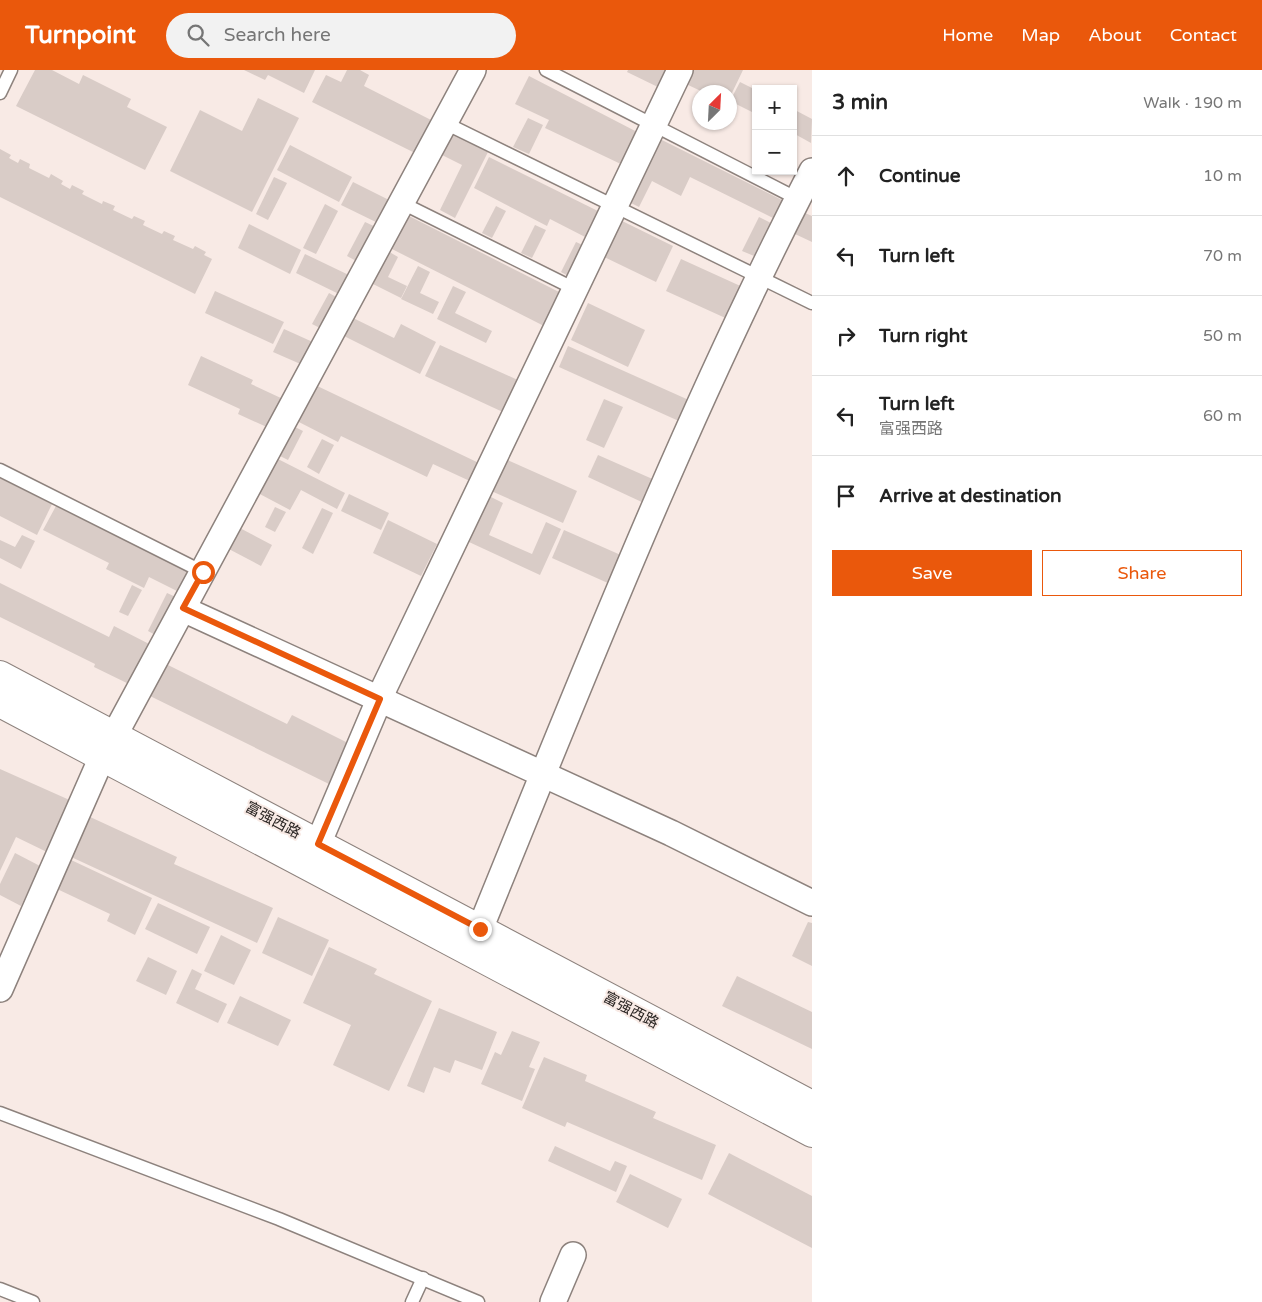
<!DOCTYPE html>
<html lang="en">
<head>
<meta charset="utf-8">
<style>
	body { margin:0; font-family:"Varela Round","Noto Sans SC",sans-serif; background:#f2f2f2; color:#222 }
	.controls { position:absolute; right:15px; top:15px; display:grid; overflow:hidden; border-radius:0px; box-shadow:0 1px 4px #0004 }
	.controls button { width:45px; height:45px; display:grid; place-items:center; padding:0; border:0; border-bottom:1px solid #e0e0e0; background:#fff; color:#222; font:25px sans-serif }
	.compass { position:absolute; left:692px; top:15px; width:45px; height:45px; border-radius:50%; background:#fff; box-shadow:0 1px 4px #0004; rotate:24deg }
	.stop { position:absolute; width:15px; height:15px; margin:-11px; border:4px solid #ea580c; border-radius:50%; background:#fff }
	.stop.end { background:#ea580c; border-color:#fff; box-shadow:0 1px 5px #0008 }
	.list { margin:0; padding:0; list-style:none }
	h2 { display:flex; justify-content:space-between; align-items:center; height:65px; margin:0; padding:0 20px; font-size:21px }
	h2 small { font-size:16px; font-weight:400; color:#767676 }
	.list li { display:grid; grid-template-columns:32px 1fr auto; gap:15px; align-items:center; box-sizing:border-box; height:80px; padding:0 20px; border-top:1px solid #e0e0e0 }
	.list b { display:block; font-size:19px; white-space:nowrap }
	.list p { margin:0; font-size:16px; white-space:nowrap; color:#767676 }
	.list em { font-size:16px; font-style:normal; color:#767676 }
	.actions { display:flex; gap:10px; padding:15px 20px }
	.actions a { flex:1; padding:11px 0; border:1px solid #ea580c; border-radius:0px; text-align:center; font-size:18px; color:#ea580c }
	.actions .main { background:#ea580c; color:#fff }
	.icon { flex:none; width:28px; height:28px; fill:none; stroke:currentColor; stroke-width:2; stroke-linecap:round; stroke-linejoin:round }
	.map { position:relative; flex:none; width:812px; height:1232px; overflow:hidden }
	header { display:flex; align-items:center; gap:30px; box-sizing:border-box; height:70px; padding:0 25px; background:#ea580c; color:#fff }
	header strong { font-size:24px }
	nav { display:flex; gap:28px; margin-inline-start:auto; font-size:18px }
	.search { width:350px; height:45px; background:#f2f2f2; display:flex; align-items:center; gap:12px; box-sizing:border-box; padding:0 18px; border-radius:28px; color:#767676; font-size:19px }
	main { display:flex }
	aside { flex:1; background:#fff }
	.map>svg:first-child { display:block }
	.building { fill:#d9ccc7 }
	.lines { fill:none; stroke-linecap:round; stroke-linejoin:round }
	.lane-casing { stroke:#8d827d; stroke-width:15 }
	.street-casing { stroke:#8d827d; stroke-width:28 }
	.secondary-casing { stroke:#8d827d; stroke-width:30 }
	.lane { stroke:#fff; stroke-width:12 }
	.street { stroke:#fff; stroke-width:25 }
	.secondary { stroke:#fff; stroke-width:28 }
	.route { stroke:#ea580c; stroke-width:6 }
	.labels { text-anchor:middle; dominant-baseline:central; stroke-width:4; stroke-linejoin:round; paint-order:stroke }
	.street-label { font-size:15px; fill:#292422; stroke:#f8eae5 }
</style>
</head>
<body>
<header>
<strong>Turnpoint</strong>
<div class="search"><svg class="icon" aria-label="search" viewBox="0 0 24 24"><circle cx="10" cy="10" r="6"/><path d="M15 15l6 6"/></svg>Search here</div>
<nav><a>Home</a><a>Map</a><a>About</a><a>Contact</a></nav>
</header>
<main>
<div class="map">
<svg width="812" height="1232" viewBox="0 0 812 1232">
	<rect width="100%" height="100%" fill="#f8eae5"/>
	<g class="building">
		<path d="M35,0H52L79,14L83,5L131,29L127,37L167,57L145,100L16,36Z"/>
		<path d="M244,0H315L304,23L268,5L265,10Z"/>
		<path d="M347,0H360L369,5L364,16L435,52L419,85L312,32L326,5L341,12Z"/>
		<path d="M628,0H671L662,19L627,2Z"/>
		<path d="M693,0H743L730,27V22H703L686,14Z"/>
		<path d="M529,6L641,64L625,96L545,58L549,50L515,34Z"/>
		<path d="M740,12L756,20V44L730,31Z"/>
		<path d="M258,28L299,48L252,142L170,101L200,40L242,61Z"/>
		<path d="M793,39L812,49L811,73L793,63Z"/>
		<path d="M528,48L543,55L529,84L513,77Z"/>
		<path d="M448,62L488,82L455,148L440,140L462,95L438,83Z"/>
		<path d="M658,68L784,131L775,149L690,107L681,126L652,111L639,137L627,131Z"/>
		<path d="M290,75L352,107L339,132L277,100Z"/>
		<path d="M0,79L11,85L9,88L18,93L20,89L30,94L29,98L49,108L51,104L63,111L61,114L70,119L72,115L84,121L82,124L102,134L103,131L115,136L113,140L132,149L134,146L145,151L143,155L162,164L164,161L175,166L173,170L193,179L195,176L206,182L204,185L212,189L195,224L0,127Z"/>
		<path d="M489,87L604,144L591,170L550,149L547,156L474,118Z"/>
		<path d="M274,107L287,113L268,150L256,144Z"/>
		<path d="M353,112L393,132L382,155L341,135Z"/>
		<path d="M325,134L338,141L316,184L303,178Z"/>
		<path d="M496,136L506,141L492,168L482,163Z"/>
		<path d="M805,143L812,146V172L795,164Z"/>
		<path d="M405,144L561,223L544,256L388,177Z"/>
		<path d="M759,147L775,155L759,188L742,181Z"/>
		<path d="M616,148L673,176L656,212L598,184Z"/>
		<path d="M365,152L378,158L360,193L347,186Z"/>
		<path d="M249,154L301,180L290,204L238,178Z"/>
		<path d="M535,155L546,160L532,188L521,183Z"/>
		<path d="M576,172L587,177L572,208L561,202Z"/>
		<path d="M386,180L398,187L388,207L407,216L401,228L369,212Z"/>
		<path d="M305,184L353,207L343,226L296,203Z"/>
		<path d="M681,189L747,219L732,251L666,221Z"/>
		<path d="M418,196L430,202L420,223L439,232L433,244L401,229Z"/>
		<path d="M453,216L466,222L455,243L492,261L486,273L437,249Z"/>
		<path d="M215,221L284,252L273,274L205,243Z"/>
		<path d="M329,223L340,229L324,260L312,254Z"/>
		<path d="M588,233L645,260L628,297L571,270Z"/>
		<path d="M351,247L394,268L401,254L436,272L420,304L342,265Z"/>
		<path d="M284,259L315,273L305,296L273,282Z"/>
		<path d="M440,275L520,311L505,343L425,306Z"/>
		<path d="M568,276L691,331L681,352L559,297Z"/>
		<path d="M201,286L253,310L251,314L283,329L269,358L238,344L240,339L188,315Z"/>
		<path d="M311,313L481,394L472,412L433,394L427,407L341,366L338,372L293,349Z"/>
		<path d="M604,329L623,337L604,378L586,370Z"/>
		<path d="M291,355L303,361L288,390L276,384Z"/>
		<path d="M322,369L334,375L319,404L307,397Z"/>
		<path d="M598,385L657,411L646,434L588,407Z"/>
		<path d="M274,387L345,423L337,439L301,420L290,440L256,422Z"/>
		<path d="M503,388L577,421L563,453L489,420Z"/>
		<path d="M0,408L52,434L37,465L0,446Z"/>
		<path d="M349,424L389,443L381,460L341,441Z"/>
		<path d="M489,426L503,433L489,465L532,484L546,452L561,459L540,505L469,472Z"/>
		<path d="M56,436L193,504L183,524L149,507L144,518L106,499L109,493L43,460Z"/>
		<path d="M275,437L286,442L275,462L265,457Z"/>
		<path d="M322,438L333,443L313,484L302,478Z"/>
		<path d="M388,450L437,474L421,506L373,483Z"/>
		<path d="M236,456L272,475L261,496L225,477Z"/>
		<path d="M564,460L623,486L610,514L552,488Z"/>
		<path d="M22,465L35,471L21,499L0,488V470L15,477Z"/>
		<path d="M0,513L109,567L114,556L155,577L135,617L94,597L95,594L0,547Z"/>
		<path d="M132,515L142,520L128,546L119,542Z"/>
		<path d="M167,523L180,529L161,568L148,561Z"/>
		<path d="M166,594L287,654L292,645L350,674L331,715L150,626Z"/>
		<path d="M0,699L74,732L49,783L16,767L0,801Z"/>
		<path d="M88,746L177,787L174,794L273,838L257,873L69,786Z"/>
		<path d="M15,783L40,796L21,836L0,825V814Z"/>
		<path d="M69,789L152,828L135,865L107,851L110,844L55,818Z"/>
		<path d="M158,833L210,857L197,884L145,859Z"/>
		<path d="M278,847L329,870L312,906L262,883Z"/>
		<path d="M808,852L812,853V896L792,886Z"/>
		<path d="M221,865L251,880L234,915L204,901Z"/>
		<path d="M329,877L377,899L374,904L432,931L389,1021L333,995L351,955L303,933Z"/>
		<path d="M148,887L177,901L166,925L136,911Z"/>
		<path d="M192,899L202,904L195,919L227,934L218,953L176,933Z"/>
		<path d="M737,906L812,942V979L722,936Z"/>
		<path d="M240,926L291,950L278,976L227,953Z"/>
		<path d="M439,938L497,962L482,1000L455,990L450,1003L434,997L424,1023L407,1016Z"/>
		<path d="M512,961L540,972L529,997L535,999L522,1031L481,1014L495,982L501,985Z"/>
		<path d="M544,987L587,1005L585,1011L656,1042L653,1048L716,1075L702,1110L567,1052L565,1057L522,1038Z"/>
		<path d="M555,1076L610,1101L615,1091L627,1096L616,1122L548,1091Z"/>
		<path d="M729,1083L812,1126V1178L708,1124Z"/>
		<path d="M630,1104L682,1129L668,1158L616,1132Z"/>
	</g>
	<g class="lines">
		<g class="lane-casing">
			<g id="lane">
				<path d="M546,0L798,129"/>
				<path d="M0,23L11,0"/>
				<path d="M445,53L812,233"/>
				<path d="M402,133L575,219"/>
				<path d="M0,400L203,502"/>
				<path d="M0,1043L279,1149L478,1232"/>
				<path d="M0,1219L33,1232"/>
				<path d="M412,1232L423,1208"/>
			</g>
		</g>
		<g class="street-casing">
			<g id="street">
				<path d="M183,539L671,763L812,833"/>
				<path d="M114,666L473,0"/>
				<path d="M318,774L385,616L680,0"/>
				<path d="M480,859C584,604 685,346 812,101"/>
				<path d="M0,919L102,687"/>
				<path d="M553,1232L573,1185"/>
			</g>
		</g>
		<g class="secondary-casing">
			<g id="secondary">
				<path d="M0,605L812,1035"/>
				<path d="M0,633L812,1063"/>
			</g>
		</g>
		<use href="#lane" class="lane"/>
		<use href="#street" class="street"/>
		<use href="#secondary" class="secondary"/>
	</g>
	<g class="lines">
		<path class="route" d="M203,502L183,538L380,629L318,774L480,859"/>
	</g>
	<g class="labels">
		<g class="street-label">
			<text transform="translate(273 750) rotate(28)">富强西路</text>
			<text transform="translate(631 940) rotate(28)">富强西路</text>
		</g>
	</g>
</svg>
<div class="controls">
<button>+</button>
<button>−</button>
</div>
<svg class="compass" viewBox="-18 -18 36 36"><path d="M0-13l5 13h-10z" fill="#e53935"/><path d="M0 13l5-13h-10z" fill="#767676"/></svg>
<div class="stop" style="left:203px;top:502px"></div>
<div class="stop end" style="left:480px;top:859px"></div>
</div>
<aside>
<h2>3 min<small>Walk · 190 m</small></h2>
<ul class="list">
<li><svg class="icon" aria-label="ahead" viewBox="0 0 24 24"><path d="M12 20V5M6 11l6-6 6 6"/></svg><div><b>Continue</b></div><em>10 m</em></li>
<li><svg class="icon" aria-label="left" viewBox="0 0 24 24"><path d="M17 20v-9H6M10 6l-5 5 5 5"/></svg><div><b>Turn left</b></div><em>70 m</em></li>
<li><svg class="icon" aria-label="right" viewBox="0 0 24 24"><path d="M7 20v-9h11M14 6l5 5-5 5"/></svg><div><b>Turn right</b></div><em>50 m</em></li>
<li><svg class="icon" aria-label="left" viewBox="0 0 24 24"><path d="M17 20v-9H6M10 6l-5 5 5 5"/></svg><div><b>Turn left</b><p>富强西路</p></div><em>60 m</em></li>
<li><svg class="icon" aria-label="arrive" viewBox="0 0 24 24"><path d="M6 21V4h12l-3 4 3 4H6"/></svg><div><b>Arrive at destination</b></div></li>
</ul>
<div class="actions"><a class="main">Save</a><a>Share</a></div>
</aside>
</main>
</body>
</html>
